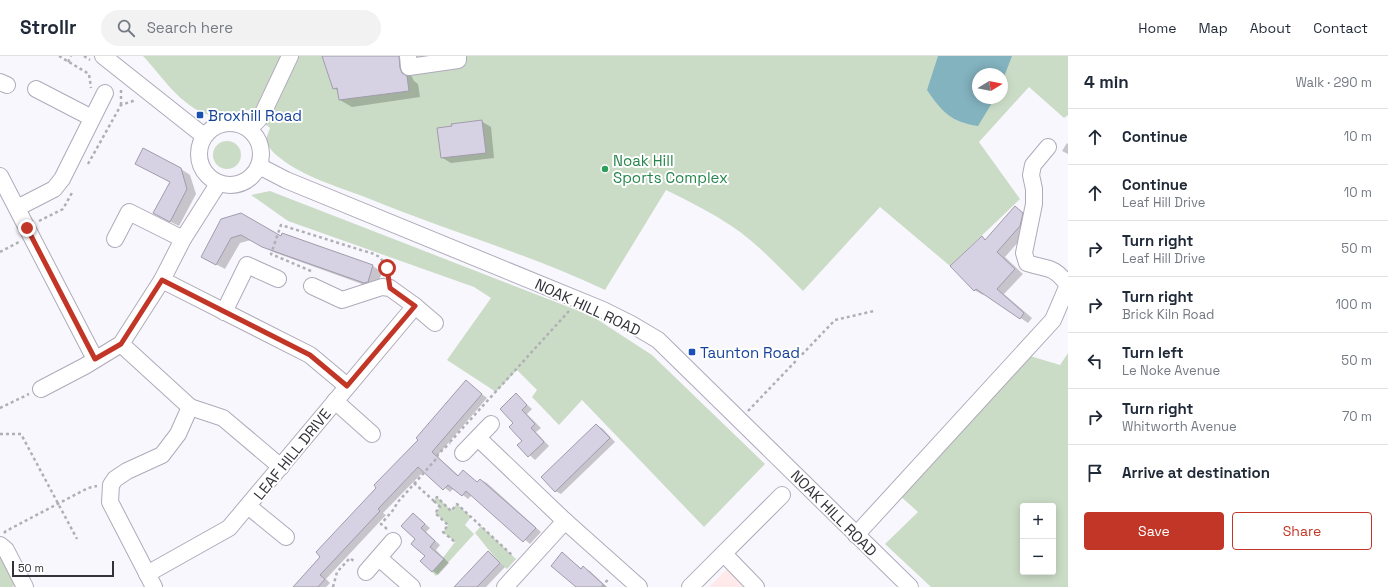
<!DOCTYPE html>
<html lang="en">
<head>
<meta charset="utf-8">
<style>
	body { margin:0; font-family:"Space Grotesk",sans-serif; background:#f2f2f3; color:#1f2937 }
	.controls { position:absolute; right:12px; bottom:12px; display:grid; overflow:hidden; border-radius:4px; box-shadow:0 2px 10px #0003 }
	.controls button { width:36px; height:36px; display:grid; place-items:center; padding:0; border:0; border-bottom:1px solid #e0e1e3; background:#fff; color:#1f2937; font:20px sans-serif }
	.compass { position:absolute; left:972px; top:12px; width:36px; height:36px; border-radius:50%; background:#fff; box-shadow:0 2px 10px #0003; rotate:80deg }
	.scale { position:absolute; left:12px; bottom:10px; width:102px; box-sizing:border-box; padding-left:4px; border:2px solid #343239; border-top:0; font-size:11px; line-height:14px; white-space:nowrap; color:#343239; -webkit-text-stroke:3px #fff; paint-order:stroke }
	.stop { position:absolute; width:12px; height:12px; margin:-9px; border:3px solid #c23627; border-radius:50%; background:#fff }
	.stop.end { background:#c23627; border-color:#fff; box-shadow:0 1px 4px #0008 }
	.list { margin:0; padding:0; list-style:none }
	h2 { display:flex; justify-content:space-between; align-items:center; height:52px; margin:0; padding:0 16px; font-size:17px }
	h2 small { font-size:13px; font-weight:400; color:#747a83 }
	.list li { display:grid; grid-template-columns:26px 1fr auto; gap:12px; align-items:center; box-sizing:border-box; height:56px; padding:0 16px; border-top:1px solid #e0e1e3 }
	.list b { display:block; font-size:15px; white-space:nowrap }
	.list p { margin:0; font-size:13px; white-space:nowrap; color:#747a83 }
	.list em { font-size:13px; font-style:normal; color:#747a83 }
	.actions { display:flex; gap:8px; padding:12px 16px }
	.actions a { flex:1; padding:9px 0; border:1px solid #c23627; border-radius:4px; text-align:center; font-size:14px; color:#c23627 }
	.actions .main { background:#c23627; color:#fff }
	.icon { flex:none; width:22px; height:22px; fill:none; stroke:currentColor; stroke-width:2; stroke-linecap:round; stroke-linejoin:round }
	.map { position:relative; flex:none; width:1068px; height:531px; overflow:hidden }
	header { display:flex; align-items:center; gap:24px; box-sizing:border-box; height:56px; padding:0 20px; background:#fff; border-bottom:1px solid #e0e1e3 }
	header strong { font-size:19px }
	nav { display:flex; gap:22px; margin-inline-start:auto; font-size:14px }
	.search { width:280px; height:36px; background:#f2f2f3; display:flex; align-items:center; gap:10px; box-sizing:border-box; padding:0 14px; border-radius:22px; color:#747a83; font-size:15px }
	main { display:flex }
	aside { flex:1; background:#fff }
	.map>svg:first-child { display:block }
	.education { fill:#ffe9ea }
	.green { fill:#cbdcc6; fill-rule:evenodd }
	.water { fill:#83b3bf }
	.shadow { fill:#0003 }
	.building { fill:#d7d2e3; stroke:#a19cab }
	.lines { fill:none; stroke-linecap:round; stroke-linejoin:round }
	.minor-casing { stroke:#afaaba; stroke-width:18 }
	.path { stroke:#b1afb6; stroke-width:2.5; stroke-dasharray:3 3; stroke-linecap:butt }
	.minor { stroke:#fff; stroke-width:16 }
	.route { stroke:#c23627; stroke-width:5 }
	.transit-dot { fill:#1a4fb4; stroke:#fff; stroke-width:1.5 }
	.leisure-dot { fill:#2e9e5b; stroke:#fff; stroke-width:1.5 }
	.labels { text-anchor:middle; dominant-baseline:central; stroke-width:4; stroke-linejoin:round; paint-order:stroke }
	.transit-label { font-size:15px; fill:#164399; stroke:#fff; text-anchor:start }
	.leisure-label { font-size:15px; fill:#27864d; stroke:#fff; text-anchor:start }
	.street-label { font-size:15px; fill:#343239; stroke:#fff }
</style>
</head>
<body>
<header>
<strong>Strollr</strong>
<div class="search"><svg class="icon" aria-label="search" viewBox="0 0 24 24"><circle cx="10" cy="10" r="6"/><path d="M15 15l6 6"/></svg>Search here</div>
<nav><a>Home</a><a>Map</a><a>About</a><a>Contact</a></nav>
</header>
<main>
<div class="map">
<svg width="1068" height="531" viewBox="0 0 1068 531">
	<rect width="100%" height="100%" fill="#f9f7fe"/>
	<path class="education" d="M729,511L748,531H709Z"/>
	<g class="green">
		<path d="M143,0H1068V59L1064,62L1029,31L979,86L1020,143L950,210L880,151L803,235C781,213 759,189 733,171C712,157 689,145 666,134L605,234C527,197 444,174 365,141C336,130 304,121 280,102C273,97 268,91 266,83L270,72L248,54C240,57 217,61 209,59C180,50 162,20 143,0ZM978,18H1002V42H978Z"/>
		<circle cx="227" cy="99" r="14"/>
		<path d="M270,135L592,260L652,299L765,408L704,471L582,344L559,369L532,341L537,334L517,314L496,336L447,304L491,242L474,231L288,165L251,139Z"/>
		<path d="M1068,297V531H931L885,488L918,456L898,438L1027,299L1060,309ZM1023,450H1053V516H1023Z"/>
		<path d="M437,441L451,454L457,448L471,461L465,469L474,478L436,520L432,516L455,486L443,476L448,469L435,457L440,451L434,445Z"/>
		<path d="M481,470L516,503L507,513C494,502 486,490 475,477Z"/>
		<path d="M0,499L17,529L12,531H0Z"/>
	</g>
	<path class="water" d="M938,0H1012L1002,26V18H978V42H995L978,70C951,66 942,56 927,34Z"/>
	<g class="shadow">
		<path d="M323,0H414L410,8L411,19L414,25L418,28L420,41L352,51L340,44L338,35L334,32Z"/>
		<path d="M481,65L491,71L494,102L451,107L441,101Z"/>
		<path d="M1067,87L1068,88V98L1062,95Z"/>
		<path d="M181,113L190,119L196,138L179,170L163,162L171,126Z"/>
		<path d="M1016,152L1031,162L1028,175L1005,201L1023,218L1004,238L1032,262L1028,267L985,237L983,239L974,234L982,181L987,184Z"/>
		<path d="M222,164L282,181L283,179L373,210L382,216L377,231L373,232L273,196L251,184L240,187L225,213L202,201Z"/>
		<path d="M466,326L487,342L437,400L459,420L463,415L478,427L481,424L487,427L541,476L530,488L472,439L468,443L454,432L450,436L424,415L383,457L386,459L326,523L330,527L326,531H294L420,384Z"/>
		<path d="M516,339L532,353L527,358L541,372L536,376L549,390L535,404L519,389L523,385L515,367Z"/>
		<path d="M597,369L603,373L615,386L561,438L555,435Z"/>
		<path d="M414,458L430,472L426,476L440,489L436,494L449,507L438,519L421,505L426,500L417,483Z"/>
		<path d="M488,496L505,511L486,531H455Z"/>
		<path d="M563,498L582,513L584,512L590,515L607,531H577Z"/>
	</g>
	<g class="building">
		<path d="M322,0H399L400,12L402,17L407,20L409,35L339,44L337,32L333,33Z"/>
		<path d="M482,64L486,97L441,102L437,72L452,70L451,68Z"/>
		<path d="M143,92L181,112L187,133L170,166L153,157L170,126L135,108Z"/>
		<path d="M1015,150L1023,157L1020,170L997,196L1015,213L997,233L1024,257L1020,263L976,233L974,235L950,210L982,180L985,184Z"/>
		<path d="M241,157L281,180L282,177L373,209L368,226L364,227L262,191L241,179L231,182L216,209L201,201L221,163Z"/>
		<path d="M466,324L482,338L432,396L458,420L463,414L477,426L480,423L536,472L523,486L466,435L462,440L448,429L443,434L418,411L378,453L380,455L320,519L325,523L318,531H293L320,501L316,496L376,432L374,429L418,384L416,382Z"/>
		<path d="M516,337L527,349L522,354L535,368L531,372L544,386L528,401L517,389L522,385L509,371L513,367L500,353Z"/>
		<path d="M596,368L610,382L555,436L541,421Z"/>
		<path d="M413,457L425,468L421,472L435,485L430,491L444,503L432,516L420,505L425,500L411,488L415,483L401,470Z"/>
		<path d="M488,495L500,507L477,531H454Z"/>
		<path d="M562,496L581,513L583,510L606,531H576L551,510Z"/>
	</g>
	<g class="lines">
		<g class="minor-casing">
			<g id="minor">
				<path d="M103,0L204,80"/>
				<path d="M408,0L409,11L458,4V0"/>
				<path d="M0,26L7,29"/>
				<path d="M36,33L92,62"/>
				<circle cx="230" cy="98" r="31"/>
				<path d="M249,73L259,63L264,55L290,0"/>
				<path d="M259,110L286,124L603,254L631,268L658,284L910,531"/>
				<path d="M0,120L95,303"/>
				<path d="M17,152L54,133L62,123L105,37"/>
				<path d="M115,183L129,156L183,183"/>
				<path d="M162,224L310,299L347,330"/>
				<path d="M415,250L435,267"/>
				<path d="M224,256L247,209L278,223"/>
				<path d="M121,288L190,351L223,362L281,411"/>
				<path d="M41,333L85,310L121,288L162,224L183,183L218,128"/>
				<path d="M335,345L372,378"/>
				<path d="M478,382L565,465L639,531"/>
				<path d="M463,397L491,368"/>
				<path d="M248,450L286,481"/>
				<path d="M856,479L1053,264L1068,229C1053,209 1048,214 1027,207L1024,197L1034,148V133L1031,119L1033,109L1048,91"/>
				<path d="M0,489L6,494L25,531"/>
				<path d="M724,498L756,531"/>
				<path d="M379,502L412,531"/>
				<path d="M366,516L393,485"/>
				<path d="M147,518L229,472L415,250L390,232L382,231L342,244L312,230"/>
				<path d="M154,531L110,446L111,429L115,423L127,415L162,399L178,378L190,351"/>
				<path d="M505,531L565,465"/>
				<path d="M690,531L782,439"/>
			</g>
		</g>
		<g class="path">
			<path d="M59,0L89,18L91,32"/>
			<path d="M84,0L90,4"/>
			<path d="M68,6L71,0"/>
			<path d="M121,49V32"/>
			<path d="M88,108L121,49L136,44"/>
			<path d="M39,165L63,153L73,135"/>
			<path d="M0,196L19,186"/>
			<path d="M311,215L271,198L281,169L364,195C378,198 385,203 388,218"/>
			<path d="M0,352L29,338"/>
			<path d="M748,355L835,264L874,255"/>
			<path d="M0,378H21L77,483"/>
			<path d="M450,386L569,255"/>
			<path d="M414,427L434,445L437,441L451,455L457,448L513,500"/>
			<path d="M434,445L440,451L435,457L448,469L443,476L455,486"/>
			<path d="M387,473L381,468L394,453L397,447L437,402L438,398L450,387"/>
			<path d="M4,477L6,475L88,432L97,430"/>
			<path d="M333,531L337,516L350,502L355,506"/>
			<path d="M602,531L609,522"/>
		</g>
		<use href="#minor" class="minor"/>
	</g>
	<g class="lines">
		<path class="route" d="M27,172L95,303L121,288L162,224L310,299L347,330L415,250L390,232L387,212"/>
	</g>
	<g class="transit-dot">
		<rect x="196" y="55" width="8" height="8" rx="2"/>
		<rect x="688" y="292" width="8" height="8" rx="2"/>
	</g>
	<circle class="leisure-dot" cx="605" cy="113" r="4"/>
	<g class="labels">
		<g class="transit-label">
			<text x="208" y="59">Broxhill Road</text>
			<text x="700" y="296">Taunton Road</text>
		</g>
		<g class="leisure-label">
			<text x="613" y="104">Noak Hill<tspan x="613" dy="17">Sports Complex</tspan></text>
		</g>
		<g class="street-label">
			<text transform="translate(588 251) rotate(25)">NOAK HILL ROAD</text>
			<text transform="translate(292 398) rotate(-51)">LEAF HILL DRIVE</text>
			<text transform="translate(834 457) rotate(45)">NOAK HILL ROAD</text>
		</g>
	</g>
</svg>
<div class="controls">
<button>+</button>
<button>−</button>
</div>
<svg class="compass" viewBox="-18 -18 36 36"><path d="M0-13l5 13h-10z" fill="#e53935"/><path d="M0 13l5-13h-10z" fill="#747a83"/></svg>
<div class="scale">50 m</div>
<div class="stop" style="left:387px;top:212px"></div>
<div class="stop end" style="left:27px;top:172px"></div>
</div>
<aside>
<h2>4 min<small>Walk · 290 m</small></h2>
<ul class="list">
<li><svg class="icon" aria-label="ahead" viewBox="0 0 24 24"><path d="M12 20V5M6 11l6-6 6 6"/></svg><div><b>Continue</b></div><em>10 m</em></li>
<li><svg class="icon" aria-label="ahead" viewBox="0 0 24 24"><path d="M12 20V5M6 11l6-6 6 6"/></svg><div><b>Continue</b><p>Leaf Hill Drive</p></div><em>10 m</em></li>
<li><svg class="icon" aria-label="right" viewBox="0 0 24 24"><path d="M7 20v-9h11M14 6l5 5-5 5"/></svg><div><b>Turn right</b><p>Leaf Hill Drive</p></div><em>50 m</em></li>
<li><svg class="icon" aria-label="right" viewBox="0 0 24 24"><path d="M7 20v-9h11M14 6l5 5-5 5"/></svg><div><b>Turn right</b><p>Brick Kiln Road</p></div><em>100 m</em></li>
<li><svg class="icon" aria-label="left" viewBox="0 0 24 24"><path d="M17 20v-9H6M10 6l-5 5 5 5"/></svg><div><b>Turn left</b><p>Le Noke Avenue</p></div><em>50 m</em></li>
<li><svg class="icon" aria-label="right" viewBox="0 0 24 24"><path d="M7 20v-9h11M14 6l5 5-5 5"/></svg><div><b>Turn right</b><p>Whitworth Avenue</p></div><em>70 m</em></li>
<li><svg class="icon" aria-label="arrive" viewBox="0 0 24 24"><path d="M6 21V4h12l-3 4 3 4H6"/></svg><div><b>Arrive at destination</b></div></li>
</ul>
<div class="actions"><a class="main">Save</a><a>Share</a></div>
</aside>
</main>
</body>
</html>
